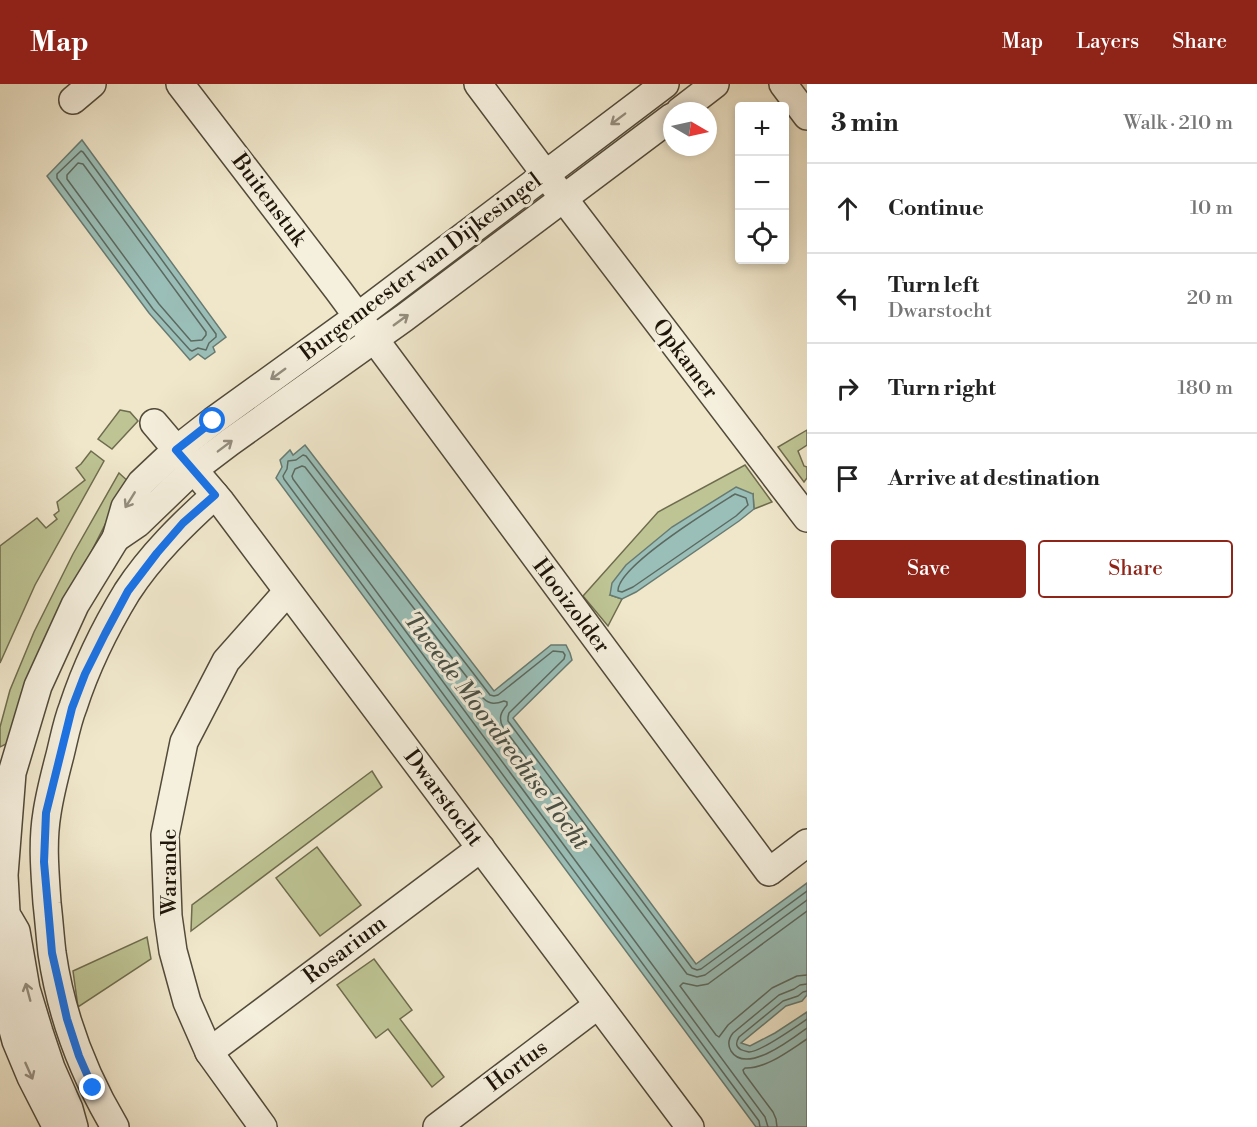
<!DOCTYPE html>
<html lang="en">
<head>
<meta charset="utf-8">
<style>
	body { margin:0; font-family:"Libre Bodoni",serif; background:#f6f6f6; color:#222 }
	.controls { position:absolute; right:18px; top:18px; display:grid; overflow:hidden; border-radius:6px; box-shadow:0 3px 9px #0003 }
	.controls button { width:54px; height:54px; display:grid; place-items:center; padding:0; border:0; border-bottom:2px solid #e0e0e0; background:#fff; color:#222; font:30px sans-serif }
	.compass { position:absolute; left:663px; top:18px; width:54px; height:54px; border-radius:50%; background:#fff; box-shadow:0 3px 9px #0003; rotate:99deg }
	.stop { position:absolute; width:18px; height:18px; margin:-14px; border:4px solid #1a73e8; border-radius:50%; background:#fff }
	.stop.end { background:#1a73e8; border-color:#fff; box-shadow:0 2px 6px #0008 }
	.list { margin:0; padding:0; list-style:none }
	h2 { display:flex; justify-content:space-between; align-items:center; height:78px; margin:0; padding:0 24px; font-size:26px }
	h2 small { font-size:20px; font-weight:400; color:#767676 }
	.list li { display:grid; grid-template-columns:39px 1fr auto; gap:18px; align-items:center; box-sizing:border-box; height:90px; padding:0 24px; border-top:2px solid #e0e0e0 }
	.list b { display:block; font-size:22px; white-space:nowrap }
	.list p { margin:0; font-size:20px; white-space:nowrap; color:#767676 }
	.list em { font-size:20px; font-style:normal; color:#767676 }
	.actions { display:flex; gap:12px; padding:18px 24px }
	.actions a { flex:1; padding:14px 0; border:2px solid #8f2418; border-radius:6px; text-align:center; font-size:21px; color:#8f2418 }
	.actions .main { background:#8f2418; color:#fff }
	.icon { flex:none; width:33px; height:33px; fill:none; stroke:currentColor; stroke-width:2; stroke-linecap:round; stroke-linejoin:round }
	.map { position:relative; flex:none; width:807px; height:1043px; overflow:hidden }
	header { display:flex; align-items:center; gap:36px; box-sizing:border-box; height:84px; padding:0 30px; background:#8f2418; color:#fff }
	header strong { font-size:28px }
	nav { display:flex; gap:33px; margin-inline-start:auto; font-size:21px }
	main { display:flex }
	aside { flex:1; background:#fff }
	.map>svg:first-child { display:block }
	.green { fill:#bec494; stroke:#6e6c4e; stroke-width:1.5 }
	.water { fill:#9abfb8; stroke:#687b72; stroke-width:1.5 }
	.lines { fill:none; stroke-linecap:round; stroke-linejoin:round }
	.shore { stroke:#5c6a60; stroke-width:1.5 }
	.minor-casing { stroke:#524a3a; stroke-width:30 }
	.minor { stroke:#f5efdd; stroke-width:27 }
	.oneway { stroke:#948d7e }
	.route { stroke:#1a73e8; stroke-width:8 }
	.labels { text-anchor:middle; dominant-baseline:central; stroke-width:6; stroke-linejoin:round; paint-order:stroke }
	.street-label { font-size:22px; fill:#1e1509; stroke:#f5efdd }
	.water-label { font-size:24px; font-style:italic; fill:#495046; stroke:#f5efdd }
</style>
</head>
<body>
<header>
<strong>Map</strong>
<nav><a>Map</a><a>Layers</a><a>Share</a></nav>
</header>
<main>
<div class="map">
<svg width="807" height="1043" viewBox="0 0 807 1043">
	<rect width="100%" height="100%" fill="#f0e7cb"/>
	<filter id="stains"><feTurbulence type="fractalNoise" baseFrequency=".00333" numOctaves="4"/><feColorMatrix values="0 0 0 0 .2 0 0 0 0 .09 0 0 0 0 .02 0 0 0 .5 -.17"/></filter>
	<radialGradient id="worn" r=".72"><stop offset=".6" stop-color="#630" stop-opacity="0"/><stop offset="1" stop-color="#630" stop-opacity=".3"/></radialGradient>
	<g class="green">
		<path d="M120,326L130,328L138,337L112,365L98,355Z"/>
		<path d="M807,346V361L798,367L804,382L807,383V394L804,398L778,363Z"/>
		<path d="M91,367L104,377L35,501L0,579V462L37,434L46,444L57,435L54,431L59,427L57,418L85,396L76,384L81,380Z"/>
		<path d="M745,381L772,418L754,425L753,410L610,511L622,515L608,542L583,512L658,428Z"/>
		<path d="M119,389L130,399L114,423L80,490L8,659L0,663V643L10,606L34,548L73,470Z"/>
		<path d="M372,687L382,703L191,847L192,821Z"/>
		<path d="M317,763L361,821L320,852L276,794Z"/>
		<path d="M147,853L151,875L78,923L73,887Z"/>
		<path d="M374,875L412,926L400,935L444,993L432,1003L388,945L376,954L337,901Z"/>
	</g>
	<g class="water">
		<path d="M82,56L226,253L213,263L215,268L205,275L198,270L190,276L149,229L47,92Z"/>
		<path d="M305,361L494,607L551,561H566L570,569L572,576L513,634L696,880L807,799V911L802,917L786,922L741,959L750,962L775,949L807,928V1043H756L276,394L282,383L280,376L290,366L293,371Z"/>
		<path d="M736,403L753,410L754,425L739,437L636,508L622,515L610,511L612,499L626,481L672,443Z"/>
	</g>
	<g class="lines">
		<g class="shore">
			<path d="M81,67L83,68L216,250V253L209,259L206,266L198,264L192,267L190,266L153,225L57,94V90Z"/>
			<path d="M78,79L83,80L206,248V251L202,256L191,257L159,220L67,95V91Z"/>
			<path d="M735,410L746,414L748,421L736,432L633,503L622,508L618,507C617,482 713,424 735,410Z"/>
			<path d="M807,827L708,900L697,902L683,899L680,902L716,951L719,953L728,941L772,904L797,892L807,891"/>
			<path d="M807,900L800,901L794,905L779,911L733,949C729,954 727,960 731,967C746,991 792,955 807,944"/>
			<path d="M807,907L803,908L798,912L783,917L739,953C736,958 735,962 740,965C741,966 749,968 749,968C760,968 797,942 807,935"/>
			<path d="M760,1043L759,1037L284,395L283,392L287,385L288,377L296,376L303,371L306,372L490,611L494,612L498,611L553,567L563,568L565,571L564,575L509,629L508,633V637L692,884L697,886L701,885L807,807"/>
			<path d="M768,1043L765,1033L293,395L292,392L295,385L302,382L305,383L483,614C490,621 496,620 504,617L507,618V621C501,628 498,634 503,643L687,890L697,893L705,891L807,816"/>
			<path d="M777,1043L776,1035L773,1028L744,989L743,986L745,984C766,985 790,966 807,955"/>
		</g>
		<g class="minor-casing">
			<g id="minor">
				<path d="M180,0L338,206L769,788L807,759"/>
				<path d="M478,0L564,115L807,434"/>
				<path d="M783,0L807,32"/>
				<path d="M73,16L92,0"/>
				<path d="M680,27L715,0"/>
				<path d="M154,339L221,418L690,1043"/>
				<path d="M116,454L138,439L193,386L230,358L404,234L672,33"/>
				<path d="M9,835L16,847L26,905L39,948L51,984L69,1025L74,1043"/>
				<path d="M209,968L481,764"/>
				<path d="M60,1043L54,1038L31,993L16,957L3,909L0,862L6,828L4,791L12,689L38,602L75,521L116,454L125,423L141,399L176,366L213,337L357,233L665,0"/>
				<path d="M115,1043C83,989 61,931 52,869C50,852 49,836 47,819C45,789 42,759 47,729C50,709 55,690 60,671C64,655 67,638 73,623C86,583 105,544 127,508C151,471 183,440 215,411"/>
				<path d="M263,1043L209,968L187,918L173,867L168,832L165,751L184,658L226,577L287,508"/>
				<path d="M437,1043L598,921"/>
			</g>
		</g>
		<use href="#minor" class="minor"/>
	</g>
	<defs><path id="oneway-shaft" d="M-6 0H5M1.5-3L5.5 0L1.5 3" fill="none" stroke-width="1.6" stroke-linecap="round" stroke-linejoin="round" transform="scale(1.5)"/></defs>
	<g class="oneway">
		<use href="#oneway-shaft" transform="translate(618 35) rotate(143)"/>
		<use href="#oneway-shaft" transform="translate(401 236) rotate(-36)"/>
		<use href="#oneway-shaft" transform="translate(278 290) rotate(144)"/>
		<use href="#oneway-shaft" transform="translate(225 362) rotate(-37)"/>
		<use href="#oneway-shaft" transform="translate(130 416) rotate(122)"/>
		<use href="#oneway-shaft" transform="translate(28 908) rotate(-105)"/>
		<use href="#oneway-shaft" transform="translate(29 987) rotate(66)"/>
	</g>
	<g class="lines">
		<path class="route" d="M93,1004L79,972L67,935L52,869L44,778L46,729L72,624L85,590L105,550L128,507L157,469L183,439L215,411L176,366L213,337"/>
	</g>
	<g class="labels">
		<g class="street-label">
			<text transform="translate(269 116) rotate(53)">Buitenstuk</text>
			<text transform="translate(421 183) rotate(-37)">Burgemeester van Dijkesingel</text>
			<text transform="translate(685 275) rotate(53)">Opkamer</text>
			<text transform="translate(571 522) rotate(53)">Hooizolder</text>
			<text transform="translate(443 714) rotate(53)">Dwarstocht</text>
			<text transform="translate(169 788) rotate(-90)">Warande</text>
			<text transform="translate(345 866) rotate(-37)">Rosarium</text>
			<text transform="translate(517 982) rotate(-37)">Hortus</text>
		</g>
		<g class="water-label">
			<text transform="translate(496 647) rotate(53)">Tweede Moordrechtse Tocht</text>
		</g>
	</g>
	<rect width="100%" height="100%" filter="url(#stains)"/>
	<rect width="100%" height="100%" fill="url(#worn)"/>
</svg>
<div class="controls">
<button>+</button>
<button>−</button>
<button><svg class="icon" aria-label="locate" viewBox="0 0 24 24"><circle cx="12" cy="12" r="6"/><path d="M12 2v4M12 18v4M2 12h4M18 12h4"/></svg></button>
</div>
<svg class="compass" viewBox="-18 -18 36 36"><path d="M0-13l5 13h-10z" fill="#e53935"/><path d="M0 13l5-13h-10z" fill="#767676"/></svg>
<div class="stop" style="left:213px;top:337px"></div>
<div class="stop end" style="left:93px;top:1004px"></div>
</div>
<aside>
<h2>3 min<small>Walk · 210 m</small></h2>
<ul class="list">
<li><svg class="icon" aria-label="ahead" viewBox="0 0 24 24"><path d="M12 20V5M6 11l6-6 6 6"/></svg><div><b>Continue</b></div><em>10 m</em></li>
<li><svg class="icon" aria-label="left" viewBox="0 0 24 24"><path d="M17 20v-9H6M10 6l-5 5 5 5"/></svg><div><b>Turn left</b><p>Dwarstocht</p></div><em>20 m</em></li>
<li><svg class="icon" aria-label="right" viewBox="0 0 24 24"><path d="M7 20v-9h11M14 6l5 5-5 5"/></svg><div><b>Turn right</b></div><em>180 m</em></li>
<li><svg class="icon" aria-label="arrive" viewBox="0 0 24 24"><path d="M6 21V4h12l-3 4 3 4H6"/></svg><div><b>Arrive at destination</b></div></li>
</ul>
<div class="actions"><a class="main">Save</a><a>Share</a></div>
</aside>
</main>
</body>
</html>
